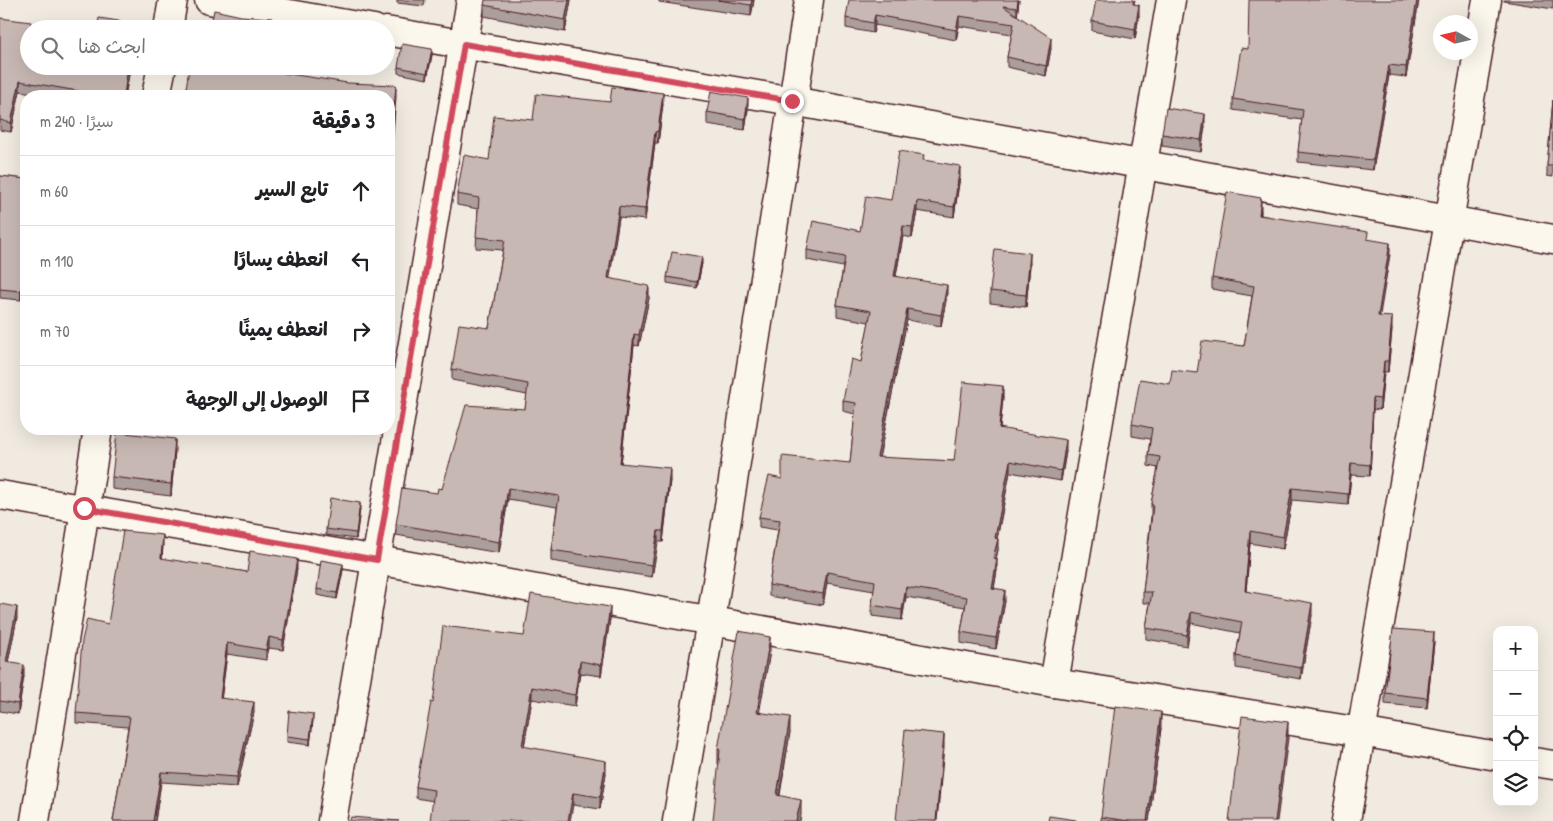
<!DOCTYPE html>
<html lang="ar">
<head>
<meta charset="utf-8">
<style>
	body { margin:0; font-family:"Patrick Hand","Playpen Sans Arabic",sans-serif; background:#f2f2f2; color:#202124; direction:rtl }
	.controls { position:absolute; right:15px; bottom:15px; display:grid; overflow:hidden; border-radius:10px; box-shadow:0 5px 20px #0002 }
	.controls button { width:45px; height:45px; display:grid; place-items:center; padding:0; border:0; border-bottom:1px solid #e0e0e0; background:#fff; color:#202124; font:25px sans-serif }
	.compass { position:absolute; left:1433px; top:15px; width:45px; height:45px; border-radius:50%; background:#fff; box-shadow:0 5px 20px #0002; rotate:278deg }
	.stop { position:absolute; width:15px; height:15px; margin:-11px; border:4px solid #d1495b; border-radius:50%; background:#fff }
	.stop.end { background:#d1495b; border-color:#fff; box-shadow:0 1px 5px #0008 }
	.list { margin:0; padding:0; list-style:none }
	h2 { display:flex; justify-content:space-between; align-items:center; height:65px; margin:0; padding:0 20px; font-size:21px }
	h2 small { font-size:16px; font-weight:400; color:#757577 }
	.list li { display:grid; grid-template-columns:32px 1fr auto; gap:15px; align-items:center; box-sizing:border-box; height:70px; padding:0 20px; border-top:1px solid #e0e0e0 }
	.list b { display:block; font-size:19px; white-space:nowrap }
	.list em { font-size:16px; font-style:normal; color:#757577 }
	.icon { flex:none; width:28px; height:28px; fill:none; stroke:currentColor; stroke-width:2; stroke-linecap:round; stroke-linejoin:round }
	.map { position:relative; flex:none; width:1553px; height:821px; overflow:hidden; direction:ltr }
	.search { position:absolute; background:#fff; box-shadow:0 5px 20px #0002; left:20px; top:20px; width:375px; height:55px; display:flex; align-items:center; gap:12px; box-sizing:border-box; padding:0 18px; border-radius:28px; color:#757577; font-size:19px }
	.panel { position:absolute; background:#fff; box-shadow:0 5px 20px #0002; left:20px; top:90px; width:375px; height:345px; border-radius:20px; direction:rtl }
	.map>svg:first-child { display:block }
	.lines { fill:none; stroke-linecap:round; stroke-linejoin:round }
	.minor-casing { stroke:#4a1f2b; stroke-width:31 }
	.minor { stroke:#fbf7ec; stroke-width:28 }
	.wall { fill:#ac9e9a; stroke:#4a1f2b }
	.shaded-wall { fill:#8c817d; stroke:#4a1f2b }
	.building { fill:#c8b8b3; stroke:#4a1f2b }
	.route { stroke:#d1495b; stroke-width:6 }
</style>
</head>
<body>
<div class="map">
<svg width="1553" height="821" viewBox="0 0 1553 821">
	<rect width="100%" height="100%" fill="#f0eae0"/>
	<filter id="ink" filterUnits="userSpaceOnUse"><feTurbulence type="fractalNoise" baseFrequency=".02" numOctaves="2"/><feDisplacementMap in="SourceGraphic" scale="10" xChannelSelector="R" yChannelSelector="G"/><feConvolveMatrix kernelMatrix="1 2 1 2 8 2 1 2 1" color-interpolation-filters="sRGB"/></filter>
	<g filter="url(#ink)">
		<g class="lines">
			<g class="minor-casing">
				<g id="minor">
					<path d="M209,0L374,29"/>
					<path d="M168,29L173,0"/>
					<path d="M386,31L792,101L1553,239"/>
					<path d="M156,96L162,66"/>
					<path d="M0,495L377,560L1054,683L1361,732L1497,756"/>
					<path d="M1054,683L1171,0"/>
					<path d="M1534,762L1553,765"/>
					<path d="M35,821L98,429"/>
					<path d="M332,821L471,0"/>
					<path d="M677,821L711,620L809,0"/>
					<path d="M1346,821L1487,0"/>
				</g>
			</g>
			<use href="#minor" class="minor"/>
		</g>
		<g class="wall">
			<path d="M397,0H425L424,6L397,3Z"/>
			<path d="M571,0L565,32L484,16V5Z"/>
			<path d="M659,0H754L751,16L659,2Z"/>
			<path d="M1019,0L1017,15L1051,48L1046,76L1007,67V57L1012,34L959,26L956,40L875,25L873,33L846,28V18Z"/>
			<path d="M1135,0L1134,4L1139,15L1135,39L1092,31V21Z"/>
			<path d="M1419,0L1406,77L1389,75L1373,170L1298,162V152L1302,120L1233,110V99L1248,49Z"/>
			<path d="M1504,0H1553V9L1504,1Z"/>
			<path d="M0,18L31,29H29V66H133L132,69H130L125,96H51L20,91L11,132L0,130Z"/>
			<path d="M432,55L427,79L398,73V67Z"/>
			<path d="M1553,100V177L1547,176V166Z"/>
			<path d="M610,102L663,104L658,143H655L645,220L619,217L609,279L649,298L639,346L634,345L621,463L670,480L663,542H658L652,577L551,561V550L557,507L508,499L499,553L396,535V524L437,493L525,409L527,395L452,380V369L489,328L503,250L476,248L478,209L457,205V194L489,160L533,120Z"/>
			<path d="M748,109L745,130L707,124V112Z"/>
			<path d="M1205,126L1201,152L1162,146V134Z"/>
			<path d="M924,161L960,176L954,217L917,211L912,238L903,236L896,276L947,295L941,326L907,320L879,458L954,461L1003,397L1000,428L1066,451L1061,481L1010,472L997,539L998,550L996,559L997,570L994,589L1005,601L996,649L961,643V632L965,607L906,597L902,620L872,616V605L874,591L827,583L823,605L769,596V585L778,530L759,527V517L782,479L850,463L855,414L843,411V401L861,362L869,322L837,316V305L843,267L807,260V250L860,231L891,200Z"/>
			<path d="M0,176L26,179V207L21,300L0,298Z"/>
			<path d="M1261,210V215L1368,239L1390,254L1379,316L1392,329L1388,372H1384L1380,410L1373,409L1370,476L1351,475L1348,505L1292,500L1283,549L1250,543L1246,591L1312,615L1301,679L1236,668V656L1240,633L1191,623L1187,646L1146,639V628L1150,603H1143V592L1151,516V504L1158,468L1148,466V455L1150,439L1132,436V424L1170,384L1197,373L1244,346L1252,296L1212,289V278Z"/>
			<path d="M702,263L697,288L667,283V277Z"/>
			<path d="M1030,265L1026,307L990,303V291Z"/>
			<path d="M175,450L171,496L112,489V477Z"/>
			<path d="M360,509L356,539L326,535V529Z"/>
			<path d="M163,545L162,559L247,572L297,569L283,650L269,648L266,660L227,654L221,698L254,712L237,787L161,782L155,821H113L128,727L76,723V713L108,624Z"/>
			<path d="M343,570L337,599L317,595V589Z"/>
			<path d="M0,604L17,618L8,662L24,676L18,714L0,711Z"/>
			<path d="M610,619L601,676L580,673L575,706L532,699L524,747L606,773L600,809L573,805L433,801L416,798V787L433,703L524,636Z"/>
			<path d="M1434,642L1427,708L1385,704V693Z"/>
			<path d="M770,651L759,712L790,732L780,795L801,815L718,764V749Z"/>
			<path d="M313,720L310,745L287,742V736Z"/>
			<path d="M1161,728L1149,821H1101V817Z"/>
		</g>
		<g class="shaded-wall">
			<path d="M569,0H571L565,32V20Z"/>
			<path d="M752,0H754L751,16V5Z"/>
			<path d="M1018,0H1019L1017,18V8Z"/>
			<path d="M1417,0H1419L1406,77V67Z"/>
			<path d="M1139,5V15L1135,39V29Z"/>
			<path d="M875,15V25L873,33V23Z"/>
			<path d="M959,16V26L956,40V30Z"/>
			<path d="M1051,38V48L1046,76V66Z"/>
			<path d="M432,49V55L427,79V73Z"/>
			<path d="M1389,65V75L1373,170V160Z"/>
			<path d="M128,66H130V69L125,96H124Z"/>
			<path d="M284,66H286L283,84V73Z"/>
			<path d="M20,81V91L11,132V123Z"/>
			<path d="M396,85V97L389,183V171Z"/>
			<path d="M663,93V104L658,143V131Z"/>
			<path d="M748,98V109L745,130V119Z"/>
			<path d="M1205,114V126L1201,152V140Z"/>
			<path d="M655,132V143L645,220V209Z"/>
			<path d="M960,166V176L954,217V207Z"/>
			<path d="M26,198V207L21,300V291Z"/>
			<path d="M1261,198V210L1259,226V215Z"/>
			<path d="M917,201V211L912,238V227Z"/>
			<path d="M619,206V217L608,290V278Z"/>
			<path d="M903,226V236L894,286V276Z"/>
			<path d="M1390,243V254L1378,327V316Z"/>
			<path d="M1030,253V265L1026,307V295Z"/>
			<path d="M702,257V263L697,288V282Z"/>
			<path d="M947,285V295L941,326V315Z"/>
			<path d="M649,286V298L639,346V335Z"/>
			<path d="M907,309V320L877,468V457Z"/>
			<path d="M1392,317V329L1388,372V361Z"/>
			<path d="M634,334V345L620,474V463Z"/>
			<path d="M1384,361V372L1380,410V399Z"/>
			<path d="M1003,386V397L999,439V428Z"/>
			<path d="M1373,398V409L1370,476V465Z"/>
			<path d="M175,439V450L171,496V484Z"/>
			<path d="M1066,440V451L1061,481V471Z"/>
			<path d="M1010,461V472L995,549V538Z"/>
			<path d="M1351,463V475L1348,505V494Z"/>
			<path d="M670,468V480L663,542V531Z"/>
			<path d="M508,488V499L499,553V542Z"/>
			<path d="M1292,488V500L1283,549V537Z"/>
			<path d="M360,503V509L356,539V533Z"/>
			<path d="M658,531V542L652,577V565Z"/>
			<path d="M1250,531V543L1245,603V591Z"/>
			<path d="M163,535V545L161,569V558Z"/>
			<path d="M998,539V550L993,569V558Z"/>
			<path d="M297,559V569L283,650V640Z"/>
			<path d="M997,559V570L992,599V588Z"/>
			<path d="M343,564V570L337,599V593Z"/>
			<path d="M827,572V583L823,605V594Z"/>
			<path d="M906,587V597L902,620V610Z"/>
			<path d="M1005,590V601L996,649V638Z"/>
			<path d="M1312,603V615L1301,679V668Z"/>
			<path d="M17,607V618L6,672V662Z"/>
			<path d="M610,607V619L601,676V665Z"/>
			<path d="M1191,612V623L1187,646V635Z"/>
			<path d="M1434,632V642L1427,708V698Z"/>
			<path d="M269,637V648L266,660V650Z"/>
			<path d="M770,637V651L757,726V712Z"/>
			<path d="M227,643V654L220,709V698Z"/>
			<path d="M580,661V673L575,706V695Z"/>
			<path d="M24,665V676L18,714V704Z"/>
			<path d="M532,687V699L522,758V746Z"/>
			<path d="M254,702V712L237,787V777Z"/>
			<path d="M1161,712V728L1149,821H1147Z"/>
			<path d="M313,714V720L310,745V739Z"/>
			<path d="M790,717V732L777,809V795Z"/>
			<path d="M1288,722V738L1277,821H1275Z"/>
			<path d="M944,734V748L937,821H936Z"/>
			<path d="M606,761V773L600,809V797Z"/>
			<path d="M161,772V782L155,821H153Z"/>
			<path d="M573,793V805L570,821H568Z"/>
			<path d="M801,800V815L800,821H796Z"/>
		</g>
		<g class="building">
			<path d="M485,0H569L565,20L484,5Z"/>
			<path d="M718,0H752L751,5Z"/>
			<path d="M849,0H1018L1017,8L1003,6L1051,38L1046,66L1007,57L1014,24L959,16L956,30L875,15L873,23L846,18Z"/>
			<path d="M1096,0H1133V4L1139,5L1135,29L1092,21Z"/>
			<path d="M1249,0H1417L1406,67L1389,65L1373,160L1298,152L1303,110L1233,99L1241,48L1248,49Z"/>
			<path d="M214,10L241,16L272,18L271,29H210Z"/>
			<path d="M0,18L31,22L30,29H29V66H128L124,96H107L20,81L11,123L0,120Z"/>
			<path d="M99,18L138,24V29H97Z"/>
			<path d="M402,44L432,49L427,73L398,67Z"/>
			<path d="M202,66H284L283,73L348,83L396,85L389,171V96H185L189,68L201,69Z"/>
			<path d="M612,87L663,93L658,131L655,132L645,209L619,206L608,278L649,286L639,335L634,334L620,463L670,468L663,531H658L652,565L551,550L559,496L508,488L499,542L396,524L402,488L437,493L438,488L442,489L466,405L525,409L528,384L452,369L459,324L489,328L505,240L476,237L479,198L457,194L464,155L489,160L494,116L533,120L536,94L610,102Z"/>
			<path d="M711,91L748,98L745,119L707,112Z"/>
			<path d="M1553,100V166H1547Z"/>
			<path d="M1166,108L1205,114L1201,140L1162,134Z"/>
			<path d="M899,151L924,155L923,160L960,166L954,207L917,201L912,227L903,226L894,276L947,285L941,315L907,309L877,457L954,461L963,382L1003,386L999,428L1066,440L1061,471L1010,461L995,538L998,539L993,558L997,559L992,588L1005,590L996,638L961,632L967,597L906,587L902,610L872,605L875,581L827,572L823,594L769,585L780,520L759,517L769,476L782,479V456L850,463L856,403L843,401L851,359L861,362L871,311L837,305L845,257L807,250L813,221L860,231L866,196L891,200Z"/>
			<path d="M0,176L26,179V198L21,291L0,289Z"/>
			<path d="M1227,192L1261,198L1259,215L1368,232L1367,239L1390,243L1378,316L1392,317L1388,361H1384L1380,399L1373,398L1370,465L1351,463L1348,494L1292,488L1283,537L1250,531L1245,591L1312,603L1301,668L1236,656L1242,622L1191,612L1187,635L1146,628L1152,592H1143L1153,505L1151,504L1160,457L1148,455L1152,428L1132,424L1140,379L1170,384L1172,370L1197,373L1202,341L1244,346L1254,286L1212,278Z"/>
			<path d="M995,249L1030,253L1026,295L990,291Z"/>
			<path d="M672,252L702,257L697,282L667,277Z"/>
			<path d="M117,432L175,439L171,484L112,477Z"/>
			<path d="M330,498L360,503L356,533L326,529Z"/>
			<path d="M123,531L163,535L161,558L247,572L250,551L297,559L283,640L269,637L266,650L227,643L220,698L254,702L237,777L161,772L153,821H113L130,717L76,713L82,641L87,619L108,624Z"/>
			<path d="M321,560L343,564L337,593L317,589Z"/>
			<path d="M531,594L610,607L601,665L580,661L575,695L532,687L522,746L606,761L600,797L573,793L568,821H430L434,790L416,787L431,702L433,703L443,626L524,636Z"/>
			<path d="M0,604L17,607L6,662L24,665L18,704L0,701Z"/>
			<path d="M1393,629L1434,632L1427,698L1385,693Z"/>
			<path d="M739,631L770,637L757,712L790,717L777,795L801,800L796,821H713L720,750L718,749Z"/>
			<path d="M1115,706L1161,712L1147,821H1129L1101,817Z"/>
			<path d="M289,711L313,714L310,739L287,736Z"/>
			<path d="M1242,716L1288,722L1275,821H1229Z"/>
			<path d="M905,730L944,734L936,821H896Z"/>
			<path d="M1049,816L1076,820V821H1048Z"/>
			<path d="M351,817L399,821H350Z"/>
		</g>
	</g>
	<g class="lines" filter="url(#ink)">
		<path class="route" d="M84,508L377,560L464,44L792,101"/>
	</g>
</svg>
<div class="controls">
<button>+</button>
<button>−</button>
<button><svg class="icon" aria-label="locate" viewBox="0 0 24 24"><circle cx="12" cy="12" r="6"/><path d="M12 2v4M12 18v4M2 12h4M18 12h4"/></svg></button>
<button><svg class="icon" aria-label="layers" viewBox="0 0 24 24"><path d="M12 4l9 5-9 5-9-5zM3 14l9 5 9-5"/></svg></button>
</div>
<svg class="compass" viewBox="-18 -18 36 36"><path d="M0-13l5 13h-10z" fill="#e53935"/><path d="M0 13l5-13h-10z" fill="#757577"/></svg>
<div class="stop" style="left:84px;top:508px"></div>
<div class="stop end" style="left:792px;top:101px"></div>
<div class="search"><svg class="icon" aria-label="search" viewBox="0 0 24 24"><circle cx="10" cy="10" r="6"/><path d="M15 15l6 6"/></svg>ابحث هنا</div>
<section class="panel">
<h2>3 دقيقة<small>سيرًا · 240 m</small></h2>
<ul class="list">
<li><svg class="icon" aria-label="ahead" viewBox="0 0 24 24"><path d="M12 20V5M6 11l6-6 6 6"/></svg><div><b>تابع السير</b></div><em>60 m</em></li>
<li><svg class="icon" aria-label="left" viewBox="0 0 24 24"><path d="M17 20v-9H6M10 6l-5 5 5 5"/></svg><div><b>انعطف يسارًا</b></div><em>110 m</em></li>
<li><svg class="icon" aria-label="right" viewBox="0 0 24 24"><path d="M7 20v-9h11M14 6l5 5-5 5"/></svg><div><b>انعطف يمينًا</b></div><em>70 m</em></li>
<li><svg class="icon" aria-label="arrive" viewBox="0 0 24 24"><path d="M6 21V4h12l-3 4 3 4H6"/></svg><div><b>الوصول إلى الوجهة</b></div></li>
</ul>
</section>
</div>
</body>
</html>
